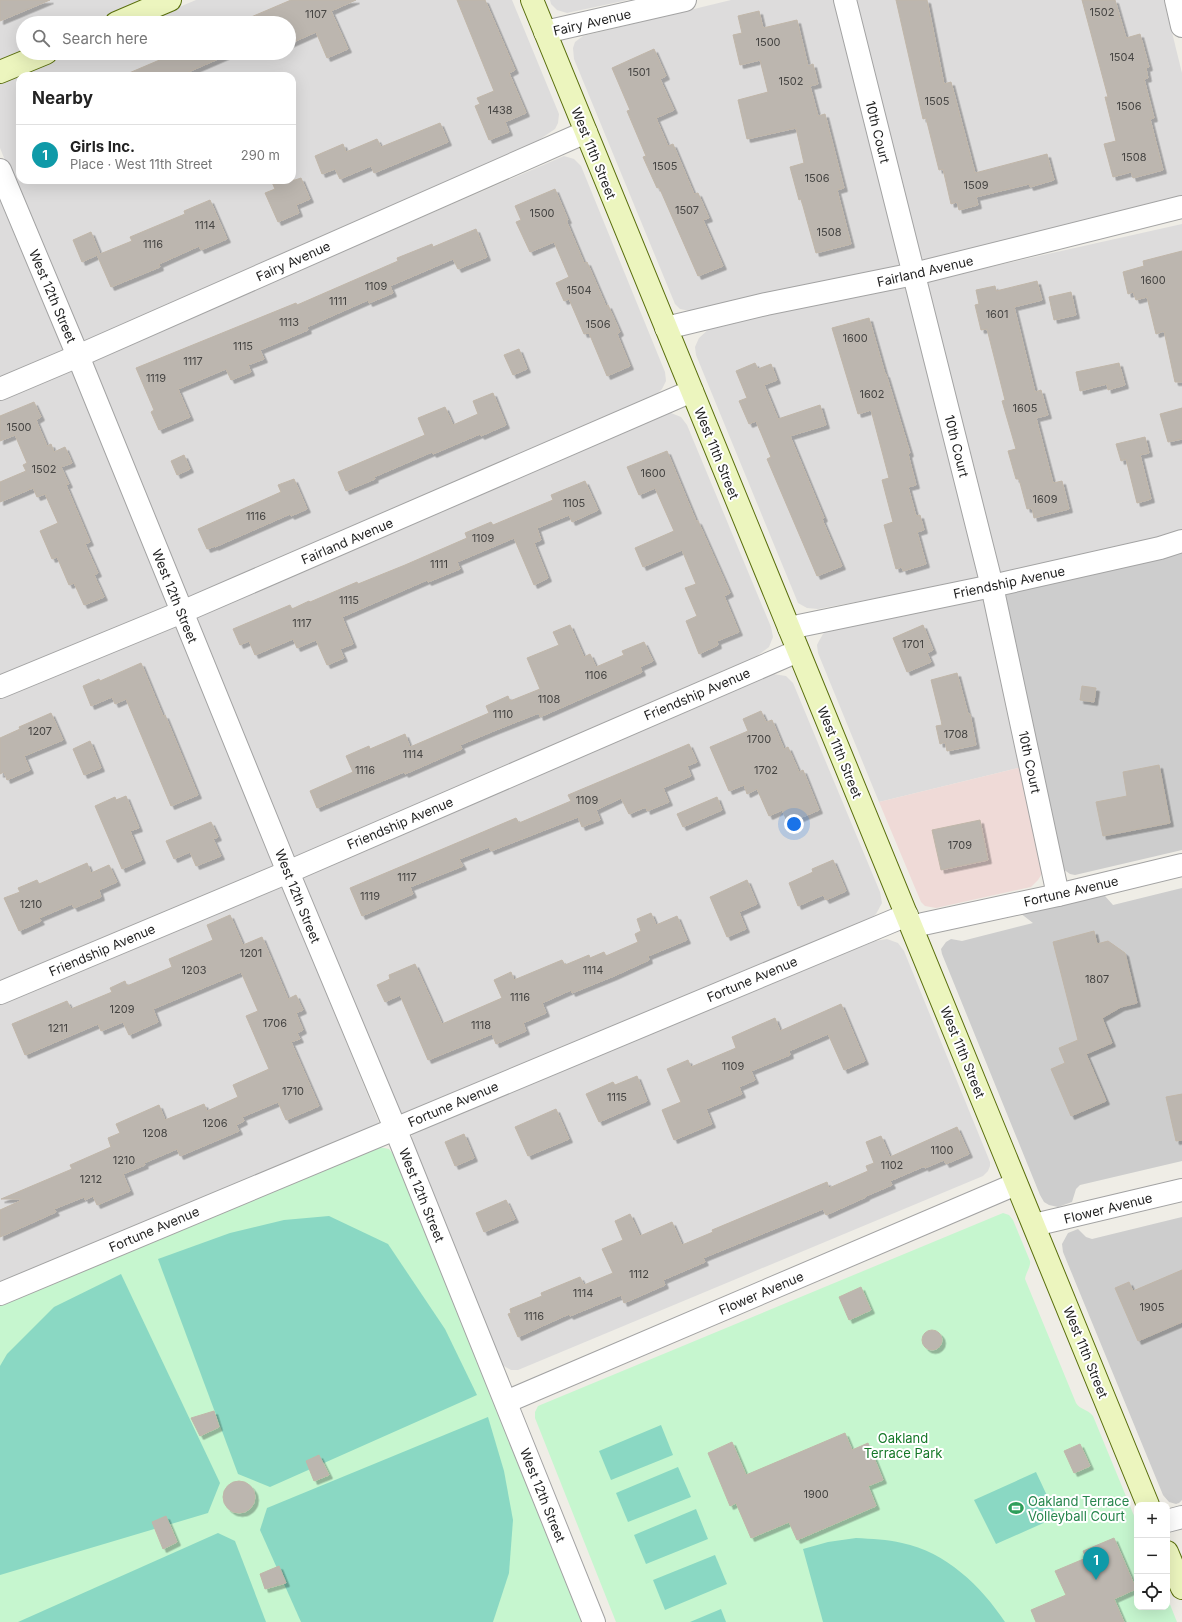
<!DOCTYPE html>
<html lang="en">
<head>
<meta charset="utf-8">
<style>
	body { margin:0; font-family:Inter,sans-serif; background:#f6f6f6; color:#222 }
	.controls { position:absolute; right:12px; bottom:12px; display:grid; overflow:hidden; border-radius:8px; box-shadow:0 4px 16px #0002 }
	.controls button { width:36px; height:36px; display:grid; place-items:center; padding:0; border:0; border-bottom:1px solid #e0e0e0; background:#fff; color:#222; font:20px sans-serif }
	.you { position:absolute; left:794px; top:824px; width:14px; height:14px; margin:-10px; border:3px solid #fff; border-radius:50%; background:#1a73e8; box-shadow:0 0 0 6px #1a73e833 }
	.badge { display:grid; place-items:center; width:26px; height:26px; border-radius:50%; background:#c0220e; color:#fff; font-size:13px; font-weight:700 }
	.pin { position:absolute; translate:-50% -33px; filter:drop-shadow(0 1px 2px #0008) }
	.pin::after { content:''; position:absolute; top:21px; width:14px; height:12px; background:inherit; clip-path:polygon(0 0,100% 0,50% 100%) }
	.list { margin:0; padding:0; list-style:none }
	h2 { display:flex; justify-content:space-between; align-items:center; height:52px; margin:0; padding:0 16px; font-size:17px }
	h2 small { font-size:13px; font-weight:400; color:#767676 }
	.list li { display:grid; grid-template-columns:26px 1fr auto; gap:12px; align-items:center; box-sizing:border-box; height:60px; padding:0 16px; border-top:1px solid #e0e0e0 }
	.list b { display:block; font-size:15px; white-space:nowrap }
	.list p { margin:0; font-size:13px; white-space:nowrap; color:#767676 }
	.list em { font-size:13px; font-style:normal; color:#767676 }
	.icon { flex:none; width:22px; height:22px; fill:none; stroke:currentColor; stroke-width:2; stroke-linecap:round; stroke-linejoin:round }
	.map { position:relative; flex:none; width:1182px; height:1622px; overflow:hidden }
	.search { position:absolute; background:#fff; box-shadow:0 4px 16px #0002; left:16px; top:16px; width:280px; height:44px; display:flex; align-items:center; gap:10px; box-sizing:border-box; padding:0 14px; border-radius:22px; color:#767676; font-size:15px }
	.panel { position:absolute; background:#fff; box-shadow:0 4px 16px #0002; left:16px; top:72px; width:280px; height:112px; border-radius:12px }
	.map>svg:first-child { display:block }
	.residential { fill:#dddcdc; fill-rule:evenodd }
	.commercial { fill:#efdad7 }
	.religious { fill:#cdcdcd }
	.park { fill:#c6f6cf }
	.pitch { fill:#8ad8c3 }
	.building { fill:#bcb6af; stroke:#c0b6a9; filter:url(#shadow) }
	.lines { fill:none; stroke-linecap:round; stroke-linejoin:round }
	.minor-casing { stroke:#a3a3a3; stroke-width:24 }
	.secondary-casing { stroke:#5a6f0d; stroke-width:24 }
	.minor { stroke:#fff; stroke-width:22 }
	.secondary { stroke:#ecf5be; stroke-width:22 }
	.labels { text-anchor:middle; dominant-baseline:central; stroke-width:4; stroke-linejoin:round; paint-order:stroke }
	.number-label { font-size:11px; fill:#464543 }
	.street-label { font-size:13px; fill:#1f1f1f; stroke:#fff }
	.park-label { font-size:13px; fill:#147727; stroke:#fff }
	.leisure-label { font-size:13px; fill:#27864d; stroke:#fff; text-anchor:start }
</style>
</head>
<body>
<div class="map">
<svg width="1182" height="1622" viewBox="0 0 1182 1622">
	<defs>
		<filter id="shadow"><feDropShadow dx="3.5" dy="3.5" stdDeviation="0" flood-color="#0004"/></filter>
	</defs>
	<rect width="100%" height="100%" fill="#efede6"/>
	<g class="residential">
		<path d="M0,0H142L89,23H23V51L0,61Z"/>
		<path d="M196,0H512L559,114L558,123L555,129L533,144L84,343L18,192L0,148V83L71,53H289V23H141ZM20,76H292V180H20Z"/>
		<path d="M550,0H628L567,13L557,10L551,4Z"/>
		<path d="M731,0H834L901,267L690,311L680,309L675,304L574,59L573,48L575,42L583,36Z"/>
		<path d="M856,0H1164L1182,73V199L922,263Z"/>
		<path d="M564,156L574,159L581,166L665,372L666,381L662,389L654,397L189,599L92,360Z"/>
		<path d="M0,195L65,351L0,378Z"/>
		<path d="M1182,224V533L1001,574L927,281Z"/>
		<path d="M906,286L980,579L818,609L807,608L798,603L796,598L696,355L695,347L699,338L711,327Z"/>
		<path d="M72,369L169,607L0,677V399Z"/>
		<path d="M671,413L681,417L687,425L771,627L773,637L769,647L753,659L294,859L196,616L663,414Z"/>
		<path d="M984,597L1022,767L879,802L818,653L817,645L819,641L823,634L829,629Z"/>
		<path d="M176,625L274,867L0,982V697Z"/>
		<path d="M773,674L786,676L793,683L880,892L882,903L876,914L870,919L402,1122L301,876Z"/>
		<path d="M282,885L382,1130L0,1286V1003Z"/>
		<path d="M887,939L898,943L904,951L990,1162V1166L988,1171L983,1176L518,1370H511L502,1365L412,1141V1133L419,1128L875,941Z"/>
	</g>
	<path class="commercial" d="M1022,767L1043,872L1038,880L1031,887L936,908L925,906L921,902L879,802Z"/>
	<g class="religious">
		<path d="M1182,552V850L1075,875L1070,874L1063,869L1059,862L1005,593Z"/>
		<path d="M1182,888V1161L1080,1185L1076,1189L1072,1202L1058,1207L1049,1205L1044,1202L1040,1195L942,954L941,949L946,942L951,939L962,941L1033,923L1020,913L1100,895L1105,896L1113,905Z"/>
		<path d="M1182,1217V1500L1179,1503L1176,1504L1169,1502L1163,1495L1063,1252L1062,1244L1068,1233L1078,1229L1086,1237L1092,1239Z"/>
	</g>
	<g class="park">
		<path d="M379,1147L389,1149L396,1158L583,1622H0V1304Z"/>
		<path d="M1003,1213L1009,1215L1013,1220L1030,1261C1031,1267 1026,1272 1025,1279L1076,1403C1080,1410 1088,1409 1093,1416L1137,1523V1607H1167V1597L1177,1622H616L535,1418V1412L538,1406Z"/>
	</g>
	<g class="pitch">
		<path d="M329,1216L388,1244L445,1329L477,1395L270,1487L238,1474L158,1259L230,1233L284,1220Z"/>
		<path d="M121,1274L220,1483L208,1513L0,1575V1366L7,1354L54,1307Z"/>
		<path d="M488,1417L504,1471L513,1520L509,1573L493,1622H301L260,1530L267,1508Z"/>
		<path d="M661,1425L673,1455L611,1480L599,1451Z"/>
		<path d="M678,1467L691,1497L628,1522L616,1493Z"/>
		<path d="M1036,1472L1057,1517L996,1544L974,1500Z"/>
		<path d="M696,1509L708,1539L646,1564L634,1535Z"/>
		<path d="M218,1533L235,1541L266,1622H18Z"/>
		<path d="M856,1538C872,1539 887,1539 902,1543C946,1552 981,1586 1005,1622H823L803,1549L828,1542Z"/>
		<path d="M715,1555L727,1584L665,1610L653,1580Z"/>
		<path d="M721,1609L726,1622H690Z"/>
	</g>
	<g class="building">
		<path d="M0,0H50L0,21Z"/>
		<path d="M291,0H356L331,11L348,49L327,58L316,32L289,44V23H237Z"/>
		<path d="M457,0H485L515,70L509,73L526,113L505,122L509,132L489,140L475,106L480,104L477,98L494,91Z"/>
		<path d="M896,0H927L944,84L951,82L975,173L1047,154L1054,180L1030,187L1029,184L976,197L978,205L959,210L957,202L951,204L943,169L939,170L926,118L923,119Z"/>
		<path d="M1082,0H1115L1126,38L1140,34L1149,67L1146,68L1148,78L1144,79L1154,118L1150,119L1163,170L1133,178L1131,172L1113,177L1104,144L1116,141L1105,97H1108Z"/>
		<path d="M759,11L763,28L797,20L808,66L813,64L818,84L810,86L818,116L825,114L844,188L837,190L851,244L816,253L801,199L799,200L790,167L804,163L796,128L747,139L738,100L768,92L760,60L740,65L733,35L742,33L738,16Z"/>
		<path d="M654,49L666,76L660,79L674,110L656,118L668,146L673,144L694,194L698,193L709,218L703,220L723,266L698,276L659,187L657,188L643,157L646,156L627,111L630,110L612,68Z"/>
		<path d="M176,53H232L179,76H122Z"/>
		<path d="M440,123L448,142L374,173L371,166L340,179L335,169L322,174L315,156L343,144L346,152L377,139L381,147Z"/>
		<path d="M301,178L310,199L296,205L299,213L278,222L265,193L275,189L271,180H295Z"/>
		<path d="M555,189L568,220H566L584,263L587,262L606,306L608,305L620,332L617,334L630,366L607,376L589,333L584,334L569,299L564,301L556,283L569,277L554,242L530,252L516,222L521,220L515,206Z"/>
		<path d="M210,200L227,239L201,250L199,246L159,264L160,267L111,287L97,255L82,262L73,240L91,232L100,254L132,241L130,237L185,214L184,211Z"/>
		<path d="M476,229L487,257L458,269L453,259L390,286L393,293L369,303L368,300L307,327L308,330L260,350L264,359L248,365L251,372L231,380L226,369L178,389L190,417L159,430L151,412L154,410L136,368L296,303L297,305L398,261L397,258L432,244L433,247Z"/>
		<path d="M1182,251V382H1175L1164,331L1156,334L1147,297L1136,300L1133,292L1128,294L1123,272L1144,266L1143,261Z"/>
		<path d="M1037,281L1042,300L1014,307L1035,392L1041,390L1048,415L1036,418L1053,483L1062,481L1069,509L1034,518L1032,508L1027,509L1019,479H1016L1008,451L1016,449L1002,401L1005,400L987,329L981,330L975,305L979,304L976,290L995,286L996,291Z"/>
		<path d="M1071,292L1076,315L1054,320L1049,297Z"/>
		<path d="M869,318L885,374H886L910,453L908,454L916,485L908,487L916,516L920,515L924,530L917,532L926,564L903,571L902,567L896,569L884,525L893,522L882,480L889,478L871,410L858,414L832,328Z"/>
		<path d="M519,349L527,369L513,375L504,355Z"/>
		<path d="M755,363L758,369L771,364L777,380L764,385L778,419L820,405L826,425L790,436L824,518L822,519L842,566L817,576L767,459L771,457L756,421L749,424L739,401L747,398L736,371Z"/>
		<path d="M1119,363L1125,385L1108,390L1107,384L1080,391L1076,372Z"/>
		<path d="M493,393L506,425L481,436L480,434L433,454L432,452L374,477L375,479L346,491L338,472L425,435L418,418L445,407L453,425L478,414L473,401Z"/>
		<path d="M34,402L41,417L36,420L47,446L51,444L54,452L65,447L72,463L61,467L69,484L66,485L90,542L85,544L98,573L94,575L104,597L84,605L74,583L69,585L57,557L52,559L40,531L58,523L45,494L37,497L33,488L0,502V482L26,471L23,465L27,463L15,435L0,441V416Z"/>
		<path d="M1182,408V439L1168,442L1160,414Z"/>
		<path d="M1145,437L1149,453L1140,455L1151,499L1137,503L1126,459L1121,461L1116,444Z"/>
		<path d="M667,451L696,521H698L730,593L724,596L739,632L717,641L718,645L699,654L686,621L697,616L685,588L696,584L682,550L643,567L635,548L674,531L655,488L639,495L627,467Z"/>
		<path d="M184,455L190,469L177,475L171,461Z"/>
		<path d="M294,479L307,509L291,516L290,514L215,547V546L207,549L198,529L281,492L278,485Z"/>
		<path d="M585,481L598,510L572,522L569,515L537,528L541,540L534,543L548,578L534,585L514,538L457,562L460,569L428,582L427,580L342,617L353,644L340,649L344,658L327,665L316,640L297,648L293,639L255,655L249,641L240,645L233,629L290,605L292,609L309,601L310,602L357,582L358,584L405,565L467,538L465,533L491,522L493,525L553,500L551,495Z"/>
		<path d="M570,625L584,657L590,654L596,667L624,655L622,651L644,642L653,661L640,667L642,672L540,717L539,713L496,730L460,745L462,749L405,774L404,772L317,808L310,791L353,772L346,756L369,746L370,749L405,734L410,747L489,713L486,706L508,696L510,701L540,689L527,658L559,645L553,632Z"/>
		<path d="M923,625L933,650L927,653L931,662L907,672L893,638Z"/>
		<path d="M141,663L163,716L165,715L198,795L171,806L126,699L115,704L112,697L91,706L83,686L99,679L100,681Z"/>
		<path d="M957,673L968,714H970L976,745L947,751L945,742L940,744L936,726L942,725L941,720L931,680Z"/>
		<path d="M1082,686L1096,688L1094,702L1080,700Z"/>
		<path d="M761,711L766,722L772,720L784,749L788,747L799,772L803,770L819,810L788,823L782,810L769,816L757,789L747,794L744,785L729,791L710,747L748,731L743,719Z"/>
		<path d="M51,713L63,740L24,756L30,770L7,780L4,772L0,774V738L20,729L19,727Z"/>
		<path d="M90,741L101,768L84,775L73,749Z"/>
		<path d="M689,744L697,762L687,766L691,776L663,788L669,802L647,811L646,807L629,814L621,798L596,810L600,820L582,827L578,817L491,851L489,847L459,859L463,866L410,887L413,894L362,916L350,888L516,818L519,823L571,801L568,795Z"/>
		<path d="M1159,765L1170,823L1103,836L1096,802L1127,796L1123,772Z"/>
		<path d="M126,796L139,828L130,831L142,860L122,869L95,806L115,797L116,800Z"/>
		<path d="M717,797L722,810L683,827L677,814Z"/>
		<path d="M980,820L988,860L941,870L932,830Z"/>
		<path d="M211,822L218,837L213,839L221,856L196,866L190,852L174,859L166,841Z"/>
		<path d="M833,860L846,891L826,900L823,895L798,906L789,883L813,872L812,869Z"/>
		<path d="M87,863L91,873L109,865L117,882L99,890L101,897L74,908L72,904L39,918L41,921L19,931L4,898L20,892L18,888L37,880L39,884Z"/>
		<path d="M747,880L757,904L739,912L746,929L727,937L710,897Z"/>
		<path d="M651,913L656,925L677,916L687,940L648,956L649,960L614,976L572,993L571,990L542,1003L546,1013L523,1023L526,1031L496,1044L492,1034L428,1060L400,995L385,1002L377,985L390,979L389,975L415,964L442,1024L502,998L494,980L511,972L514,980L562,960L565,965L589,955L590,958L604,952L606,956L638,942L635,934L641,931L637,919Z"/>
		<path d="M230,915L243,945L262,937L288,999L296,995L303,1010L296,1013L303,1030L297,1033L300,1039L291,1042L319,1106L286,1120L278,1102L242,1117L244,1121L236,1125L239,1131L180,1156L177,1149L144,1163L145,1165L123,1174L130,1191L97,1205L93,1196L85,1200L84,1197L54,1209L56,1212L45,1217L0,1237V1210L20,1201V1199H1L72,1169L70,1165L111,1147L108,1138L120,1133L116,1124L159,1105L165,1120L204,1104L207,1111L238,1097L233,1085L269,1069L246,1016L258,1011L241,972L153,1009L158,1022L129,1035L123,1022L101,1031L98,1024L25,1055L12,1024L67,1001L71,1009L112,992L110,988L125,981L127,986L172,967L169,959L213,940L207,925Z"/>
		<path d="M1094,931L1097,944L1108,941L1125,953L1137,1003L1121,1007L1102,1018L1112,1043L1086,1054L1106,1101L1071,1116L1051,1069L1065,1063L1059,1048L1078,1040L1053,942Z"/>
		<path d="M841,1004L865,1061L844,1070L828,1034L789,1051L790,1055L751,1071L755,1080L739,1087L742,1094L706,1109L712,1124L674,1140L662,1110L681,1102L667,1069L688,1060L691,1067L736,1048L732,1037L775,1018L780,1031Z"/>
		<path d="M637,1076L647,1101L599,1122L586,1094L613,1082L615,1085Z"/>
		<path d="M1182,1094V1140L1176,1141L1166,1097Z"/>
		<path d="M556,1109L569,1139L528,1156L515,1127Z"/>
		<path d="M957,1127L969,1154L946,1164L944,1160L925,1168V1166L890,1181L892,1185L866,1196V1197L826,1215L823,1209L703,1258L705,1262L663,1280L665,1285L624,1303L621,1295L570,1316L569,1314L518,1337L508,1314L511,1313L510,1309L542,1296L541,1293L580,1277L584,1285L613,1273L602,1249L623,1240L615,1221L630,1214L640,1236L672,1222L682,1245L713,1232L712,1230L827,1182L829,1188L868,1171L866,1166L874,1163L866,1142L881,1136L890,1157Z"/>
		<path d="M464,1134L474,1158L455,1166L445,1142Z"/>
		<path d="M506,1200L515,1219L484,1232L476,1213Z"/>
		<path d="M1182,1270V1322L1138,1341L1115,1288L1129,1282L1133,1291Z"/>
		<path d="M861,1287L871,1310L849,1320L839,1297Z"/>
		<circle cx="932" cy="1340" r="10"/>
		<path d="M214,1411L219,1427L200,1436L191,1418Z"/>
		<path d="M845,1433L852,1450L868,1443L883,1480L868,1486L876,1506L797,1540L789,1522L751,1538L736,1503L730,1506L708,1453L732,1442L746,1475Z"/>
		<path d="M1080,1444L1090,1466L1074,1473L1064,1451Z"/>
		<path d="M319,1455L329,1475L314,1481L306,1461Z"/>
		<circle cx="239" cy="1497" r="16"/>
		<path d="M166,1516L177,1542L163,1549L152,1522Z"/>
		<path d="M1114,1538L1136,1589L1114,1599L1124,1622H1036L1031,1610L1066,1595L1055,1571L1086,1558L1083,1551Z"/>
		<path d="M279,1566L286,1583L265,1589L260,1574Z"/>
	</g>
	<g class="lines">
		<g class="minor-casing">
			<g id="minor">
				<path d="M845,0L992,586L1058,895"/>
				<path d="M1176,0L1182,26"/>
				<path d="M545,32L685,0"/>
				<path d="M0,170L78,356L288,872L395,1128L594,1622"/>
				<path d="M666,328L766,304L914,274L1182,207"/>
				<path d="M0,389L78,356L586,132"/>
				<path d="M789,628L992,586L1160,548L1182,541"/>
				<path d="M0,687L182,612L692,391"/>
				<path d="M913,928L923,924L1058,895L1182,865"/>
				<path d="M0,993L288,872L798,651"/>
				<path d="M1034,1225L1182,1190"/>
				<path d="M0,1294L907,915"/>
				<path d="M506,1402L1016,1184"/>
				<path d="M1167,1521L1182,1517"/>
			</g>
		</g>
		<g class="secondary-casing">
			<g id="secondary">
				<path d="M532,0L1148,1505"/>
				<path d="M116,23L170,0"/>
				<path d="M0,72L46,53"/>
				<path d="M1167,1552L1182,1588"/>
			</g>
		</g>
		<use href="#minor" class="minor"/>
		<use href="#secondary" class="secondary"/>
	</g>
	<defs>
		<g id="stadium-bare" transform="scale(1.2)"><path d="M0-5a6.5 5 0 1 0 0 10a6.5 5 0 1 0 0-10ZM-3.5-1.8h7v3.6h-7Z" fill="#2e9e5b" stroke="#fff" stroke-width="2.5" paint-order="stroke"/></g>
	</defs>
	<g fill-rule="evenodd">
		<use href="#stadium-bare" x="1016" y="1508"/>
	</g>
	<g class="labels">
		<g class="number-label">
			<text x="1102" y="12">1502</text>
			<text x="316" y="14">1107</text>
			<text x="768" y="42">1500</text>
			<text x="1122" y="57">1504</text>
			<text x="639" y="72">1501</text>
			<text x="791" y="81">1502</text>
			<text x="937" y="101">1505</text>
			<text x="1129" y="106">1506</text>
			<text x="500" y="110">1438</text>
			<text x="1134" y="157">1508</text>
			<text x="665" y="166">1505</text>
			<text x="817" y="178">1506</text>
			<text x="976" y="185">1509</text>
			<text x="687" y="210">1507</text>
			<text x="542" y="213">1500</text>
			<text x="205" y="225">1114</text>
			<text x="829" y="232">1508</text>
			<text x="153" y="244">1116</text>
			<text x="1153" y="280">1600</text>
			<text x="376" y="286">1109</text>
			<text x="579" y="290">1504</text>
			<text x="338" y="301">1111</text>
			<text x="997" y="314">1601</text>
			<text x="289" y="322">1113</text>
			<text x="598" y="324">1506</text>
			<text x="855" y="338">1600</text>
			<text x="243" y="346">1115</text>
			<text x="193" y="361">1117</text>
			<text x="156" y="378">1119</text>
			<text x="872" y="394">1602</text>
			<text x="1025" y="408">1605</text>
			<text x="19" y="427">1500</text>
			<text x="44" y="469">1502</text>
			<text x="653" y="473">1600</text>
			<text x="1045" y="499">1609</text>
			<text x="574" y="503">1105</text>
			<text x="256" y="516">1116</text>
			<text x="483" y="538">1109</text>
			<text x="439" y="564">1111</text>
			<text x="349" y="600">1115</text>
			<text x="302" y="623">1117</text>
			<text x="913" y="644">1701</text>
			<text x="596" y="675">1106</text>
			<text x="549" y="699">1108</text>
			<text x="503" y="714">1110</text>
			<text x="40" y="731">1207</text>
			<text x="956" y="734">1708</text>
			<text x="759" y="739">1700</text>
			<text x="413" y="754">1114</text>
			<text x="365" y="770">1116</text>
			<text x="766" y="770">1702</text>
			<text x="587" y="800">1109</text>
			<text x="960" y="845">1709</text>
			<text x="407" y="877">1117</text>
			<text x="370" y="896">1119</text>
			<text x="31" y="904">1210</text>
			<text x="251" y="953">1201</text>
			<text x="194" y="970">1203</text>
			<text x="593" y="970">1114</text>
			<text x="1097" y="979">1807</text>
			<text x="520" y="997">1116</text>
			<text x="122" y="1009">1209</text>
			<text x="275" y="1023">1706</text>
			<text x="481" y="1025">1118</text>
			<text x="58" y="1028">1211</text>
			<text x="733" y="1066">1109</text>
			<text x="293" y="1091">1710</text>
			<text x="617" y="1097">1115</text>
			<text x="215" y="1123">1206</text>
			<text x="155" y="1133">1208</text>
			<text x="942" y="1150">1100</text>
			<text x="124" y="1160">1210</text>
			<text x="892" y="1165">1102</text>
			<text x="91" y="1179">1212</text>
			<text x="639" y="1274">1112</text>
			<text x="583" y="1293">1114</text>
			<text x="1152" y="1307">1905</text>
			<text x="534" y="1316">1116</text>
			<text x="816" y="1494">1900</text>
		</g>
		<g class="street-label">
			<text transform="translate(592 22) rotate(-13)">Fairy Avenue</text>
			<text transform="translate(878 132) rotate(76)">10th Court</text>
			<text transform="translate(594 153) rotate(68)">West 11th Street</text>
			<text transform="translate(293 261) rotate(-24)">Fairy Avenue</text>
			<text transform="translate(925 271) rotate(-13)">Fairland Avenue</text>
			<text transform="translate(53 296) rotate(67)">West 12th Street</text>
			<text transform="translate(957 446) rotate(76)">10th Court</text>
			<text transform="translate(717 453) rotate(68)">West 11th Street</text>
			<text transform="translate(347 541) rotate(-23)">Fairland Avenue</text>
			<text transform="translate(1009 582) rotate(-12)">Friendship Avenue</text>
			<text transform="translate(175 596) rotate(68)">West 12th Street</text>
			<text transform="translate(697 694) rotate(-23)">Friendship Avenue</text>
			<text transform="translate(840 752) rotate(68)">West 11th Street</text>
			<text transform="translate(1030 762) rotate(78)">10th Court</text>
			<text transform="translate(400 823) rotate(-23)">Friendship Avenue</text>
			<text transform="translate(1071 891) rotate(-13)">Fortune Avenue</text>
			<text transform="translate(298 896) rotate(68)">West 12th Street</text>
			<text transform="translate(102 950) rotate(-23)">Friendship Avenue</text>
			<text transform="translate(752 979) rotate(-23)">Fortune Avenue</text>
			<text transform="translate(963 1052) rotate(68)">West 11th Street</text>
			<text transform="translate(453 1104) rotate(-23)">Fortune Avenue</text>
			<text transform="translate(422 1195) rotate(68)">West 12th Street</text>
			<text transform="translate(1108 1208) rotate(-14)">Flower Avenue</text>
			<text transform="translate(154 1229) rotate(-23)">Fortune Avenue</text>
			<text transform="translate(761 1293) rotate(-23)">Flower Avenue</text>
			<text transform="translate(1086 1352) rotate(68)">West 11th Street</text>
			<text transform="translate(543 1495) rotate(68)">West 12th Street</text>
		</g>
		<g class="park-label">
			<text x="903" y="1438">Oakland<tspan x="903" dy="15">Terrace Park</tspan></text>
		</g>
		<g class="leisure-label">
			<text x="1028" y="1501">Oakland Terrace<tspan x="1028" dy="15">Volleyball Court</tspan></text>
		</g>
	</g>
</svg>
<div class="controls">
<button>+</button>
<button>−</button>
<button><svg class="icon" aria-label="locate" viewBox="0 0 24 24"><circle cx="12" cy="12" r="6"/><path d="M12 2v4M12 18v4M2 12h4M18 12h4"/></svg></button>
</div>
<div class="you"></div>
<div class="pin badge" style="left:1096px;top:1580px;background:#0f9aa8">1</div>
<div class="search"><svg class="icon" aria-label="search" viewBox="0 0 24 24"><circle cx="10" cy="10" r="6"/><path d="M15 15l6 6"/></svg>Search here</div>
<section class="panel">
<h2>Nearby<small></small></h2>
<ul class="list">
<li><span class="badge" style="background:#0f9aa8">1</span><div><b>Girls Inc.</b><p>Place · West 11th Street</p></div><em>290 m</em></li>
</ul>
</section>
</div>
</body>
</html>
